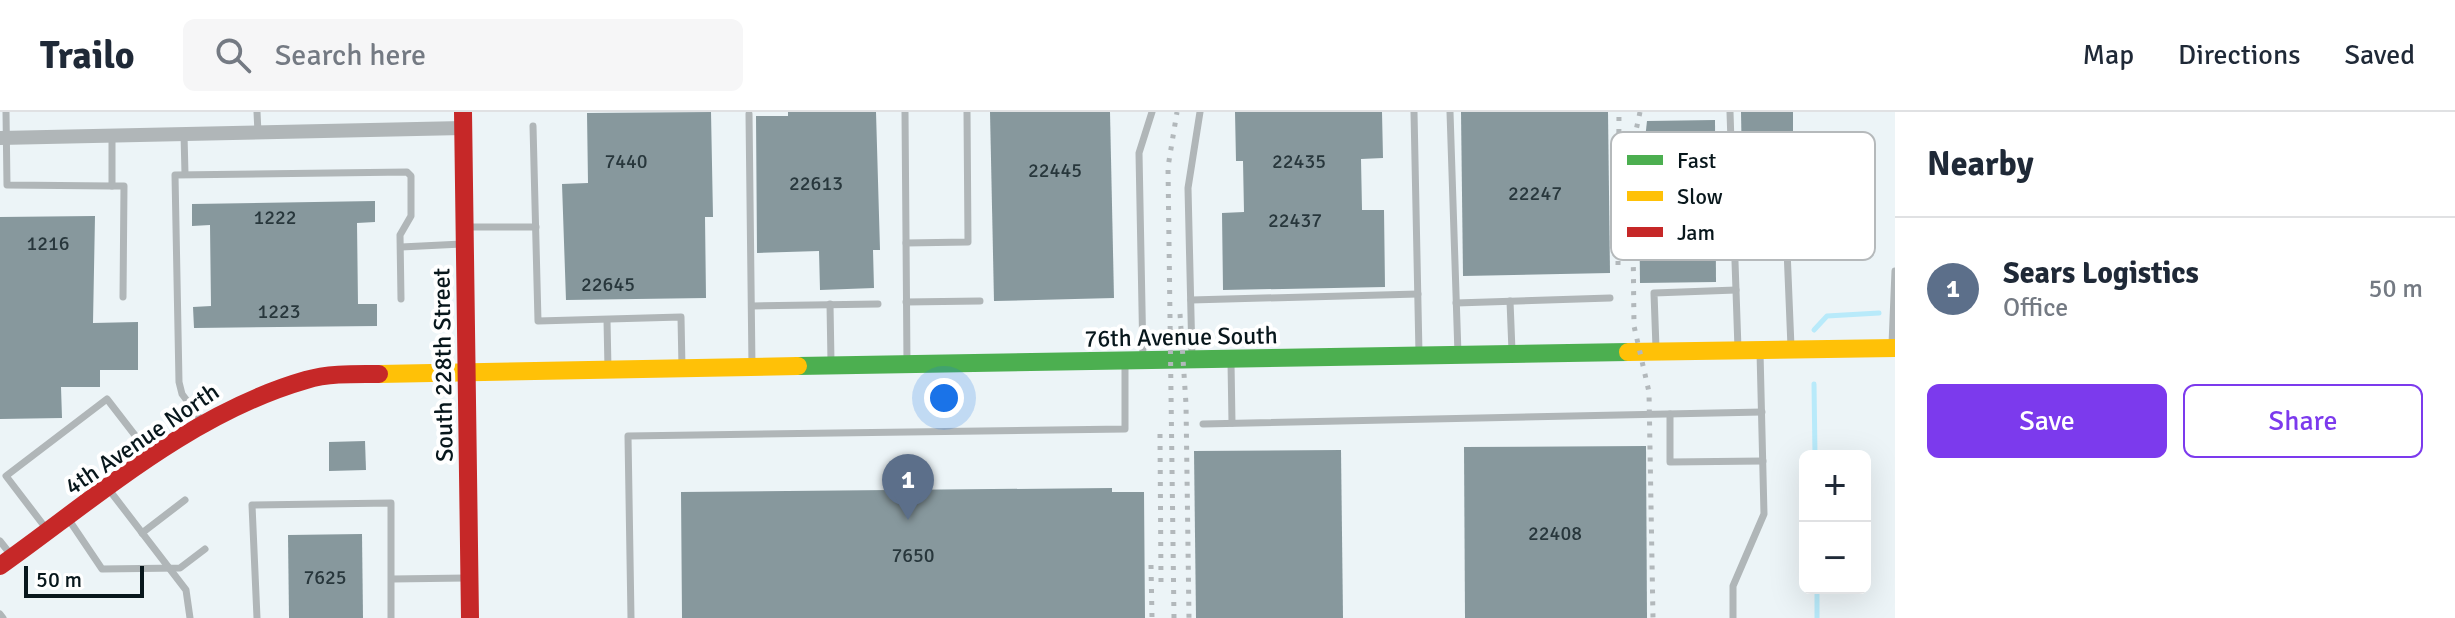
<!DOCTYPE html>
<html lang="en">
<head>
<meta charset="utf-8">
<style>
	body { margin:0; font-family:Signika,sans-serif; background:#f6f6f7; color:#1f2937 }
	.controls { position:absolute; right:24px; bottom:24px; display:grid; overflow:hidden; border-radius:12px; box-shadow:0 8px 32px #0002 }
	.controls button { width:72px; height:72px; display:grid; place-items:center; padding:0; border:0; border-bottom:2px solid #e0e1e3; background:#fff; color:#1f2937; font:40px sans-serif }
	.scale { position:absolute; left:24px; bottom:20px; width:120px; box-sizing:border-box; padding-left:8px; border:4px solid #08171c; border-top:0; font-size:22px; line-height:28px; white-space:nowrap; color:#08171c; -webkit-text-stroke:6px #fff; paint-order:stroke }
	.you { position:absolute; left:944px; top:286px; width:28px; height:28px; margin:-20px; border:6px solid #fff; border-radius:50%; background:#1a73e8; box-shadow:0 0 0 12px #1a73e833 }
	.badge { display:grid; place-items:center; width:52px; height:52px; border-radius:50%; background:#7c3aed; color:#fff; font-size:26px; font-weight:700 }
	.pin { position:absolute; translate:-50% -66px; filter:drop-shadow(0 2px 4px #0008) }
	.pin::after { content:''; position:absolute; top:42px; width:28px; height:24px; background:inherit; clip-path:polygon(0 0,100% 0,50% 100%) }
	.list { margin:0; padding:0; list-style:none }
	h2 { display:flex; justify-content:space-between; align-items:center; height:104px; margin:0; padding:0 32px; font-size:34px }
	h2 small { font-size:26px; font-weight:400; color:#747a83 }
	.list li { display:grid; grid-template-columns:52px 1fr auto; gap:24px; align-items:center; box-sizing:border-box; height:144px; padding:0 32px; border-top:2px solid #e0e1e3 }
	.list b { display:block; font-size:30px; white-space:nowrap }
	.list p { margin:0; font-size:26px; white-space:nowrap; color:#747a83 }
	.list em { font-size:26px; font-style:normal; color:#747a83 }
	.actions { display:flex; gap:16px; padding:24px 32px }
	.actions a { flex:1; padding:18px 0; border:2px solid #7c3aed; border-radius:12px; text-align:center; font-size:28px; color:#7c3aed }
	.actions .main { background:#7c3aed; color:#fff }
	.icon { flex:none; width:44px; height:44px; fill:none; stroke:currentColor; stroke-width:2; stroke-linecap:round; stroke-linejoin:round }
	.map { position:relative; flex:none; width:1895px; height:506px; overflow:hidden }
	header { display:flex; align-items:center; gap:48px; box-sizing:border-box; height:112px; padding:0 40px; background:#fff; border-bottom:2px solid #e0e1e3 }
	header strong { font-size:38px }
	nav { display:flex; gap:44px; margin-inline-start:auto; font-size:28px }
	.search { width:560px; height:72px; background:#f6f6f7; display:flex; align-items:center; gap:20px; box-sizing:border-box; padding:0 28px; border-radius:12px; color:#747a83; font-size:30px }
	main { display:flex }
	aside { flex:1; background:#fff }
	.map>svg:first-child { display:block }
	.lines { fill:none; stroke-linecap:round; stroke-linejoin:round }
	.stream { stroke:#b8eafa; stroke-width:5 }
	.building { fill:#87989d }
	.lane { stroke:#b0b6b8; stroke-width:7 }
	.street { stroke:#b0b6b8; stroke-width:14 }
	.fast { stroke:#4caf50; stroke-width:18 }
	.slow { stroke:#ffc107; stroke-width:18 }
	.jam { stroke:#c62828; stroke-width:18 }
	.rail { stroke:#b2b8bb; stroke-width:5; stroke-dasharray:4 8; stroke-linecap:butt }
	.labels { text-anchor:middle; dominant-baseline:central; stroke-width:8; stroke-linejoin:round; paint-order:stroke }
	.number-label { font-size:20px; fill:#28373c }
	.street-label { font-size:24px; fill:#08171c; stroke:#fff }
	.key { fill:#fff; stroke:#b5b9bb; stroke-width:2 }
	.key-label { font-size:22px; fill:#08171c }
</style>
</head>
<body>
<header>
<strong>Trailo</strong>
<div class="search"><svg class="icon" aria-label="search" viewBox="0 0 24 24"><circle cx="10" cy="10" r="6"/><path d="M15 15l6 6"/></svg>Search here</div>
<nav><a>Map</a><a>Directions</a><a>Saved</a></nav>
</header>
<main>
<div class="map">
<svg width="1895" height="506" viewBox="0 0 1895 506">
	<rect width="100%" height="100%" fill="#ecf4f7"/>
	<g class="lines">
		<g class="stream">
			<path d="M1814,218L1827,204L1879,201"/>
			<path d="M1814,272L1815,344"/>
			<path d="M1817,476V506"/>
		</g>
	</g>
	<g class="building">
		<path d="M711,0L713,105H705L706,186L566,188L562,72L588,71L587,1Z"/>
		<path d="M788,0H876L880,138H873L874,176L820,178L819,139L757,141L756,4H788Z"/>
		<path d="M990,0H1110L1114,186L994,189Z"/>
		<path d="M1235,0H1382L1383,46L1361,47L1362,98H1384L1385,175L1223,178L1222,101L1244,100L1243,49H1236Z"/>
		<path d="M1461,0H1608L1610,161L1463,164Z"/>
		<path d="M1741,0H1793V54H1742Z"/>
		<path d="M1715,8L1716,170L1640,171L1639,81L1647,9Z"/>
		<path d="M375,89V110L357,111L358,192H377V214L194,216L193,195L211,194L210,113L192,114V92Z"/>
		<path d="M95,104L93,211L138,210V258H100V275H61L62,306L0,307V105Z"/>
		<path d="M365,329L366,358L329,359V330Z"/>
		<path d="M1646,334L1647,506H1465L1464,335Z"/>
		<path d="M1341,338L1343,506H1196L1194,339Z"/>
		<path d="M1112,376V380H1144L1145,506H682L681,380Z"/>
		<path d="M362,422L363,506H289L288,423Z"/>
	</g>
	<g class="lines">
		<g class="lane">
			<path d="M6,0L7,73L112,74V24"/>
			<path d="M257,0L258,21"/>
			<path d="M905,0L907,252"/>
			<path d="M1414,0L1419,242"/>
			<path d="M1450,0L1458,242"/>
			<path d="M1730,0L1733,91L1785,89L1791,235"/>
			<path d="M749,2L752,255"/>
			<path d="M533,14L538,209L681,205L682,256"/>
			<path d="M184,22L185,62"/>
			<path d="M112,74H124L123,185"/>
			<path d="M1733,91L1738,237"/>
			<path d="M466,115H536"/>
			<path d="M906,131L968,130L967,0"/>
			<path d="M401,135L462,132"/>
			<path d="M1191,188L1418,182"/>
			<path d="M1510,189L1512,239"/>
			<path d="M906,190L980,189"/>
			<path d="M1456,191L1610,186"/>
			<path d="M830,192L831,250"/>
			<path d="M752,194L878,192"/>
			<path d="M607,208L608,257"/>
			<path d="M1892,232L1895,159"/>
			<path d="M1656,236L1654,181L1736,178"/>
			<path d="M1192,245L1188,76L1200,0"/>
			<path d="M1143,247L1139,41L1152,0"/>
			<path d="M1231,250L1232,311"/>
			<path d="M1670,302V350L1763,349"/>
			<path d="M202,309L182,282L179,270L175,63L407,60L411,64V104L400,123L401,187"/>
			<path d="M1203,312L1762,300"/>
			<path d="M110,379L186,478L190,506"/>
			<path d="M69,408L102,457L180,456L205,437"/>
			<path d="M48,419L6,364L107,287L151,344"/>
			<path d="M142,421L185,388"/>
			<path d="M0,429L11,443"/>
			<path d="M392,467L467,466"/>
			<path d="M0,502L3,506"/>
			<path d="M257,506L252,393L391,391V506"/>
			<path d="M631,506L628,324L1125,317V251"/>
			<path d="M1733,506V474L1764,402L1760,240"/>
		</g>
		<path class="street" d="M0,26L463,16"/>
		<path class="fast" d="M798,254L1628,240"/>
		<g class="slow">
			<path d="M1628,240L1895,236"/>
			<path d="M379,262L798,254"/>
		</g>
		<g class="jam">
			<path d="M463,0L470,506"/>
			<path d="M0,454C97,385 191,301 306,268C329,261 356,262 379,262"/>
		</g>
		<g class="rail">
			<path d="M1640,0L1632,37L1634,214L1649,280L1653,506"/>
			<path d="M1618,153L1619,0"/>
			<path d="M1180,202L1186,292L1189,506"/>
			<path d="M1160,322L1161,470"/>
			<path d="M1151,453L1152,506"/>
			<path d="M1174,506L1168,55L1177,0"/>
		</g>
	</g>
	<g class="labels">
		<g class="number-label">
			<text x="626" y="49">7440</text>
			<text x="1299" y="49">22435</text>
			<text x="1055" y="58">22445</text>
			<text x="816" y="71">22613</text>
			<text x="1535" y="81">22247</text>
			<text x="275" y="105">1222</text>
			<text x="1295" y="108">22437</text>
			<text x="48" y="131">1216</text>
			<text x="608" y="172">22645</text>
			<text x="279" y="199">1223</text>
			<text x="1555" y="421">22408</text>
			<text x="913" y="443">7650</text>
			<text x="325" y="465">7625</text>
		</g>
		<g class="street-label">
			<text transform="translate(1181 225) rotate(-1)">76th Avenue South</text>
			<text transform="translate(443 253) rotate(-91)">South 228th Street</text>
			<text transform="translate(142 327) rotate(-34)">4th Avenue North</text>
		</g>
	</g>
	<rect x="1611" y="20" width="264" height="128" rx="12" class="key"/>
	<rect x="1627" y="43" width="36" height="10" fill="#4caf50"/>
	<rect x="1627" y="79" width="36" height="10" fill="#ffc107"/>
	<rect x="1627" y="115" width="36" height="10" fill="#c62828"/>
	<g class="key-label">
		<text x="1677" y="56">Fast</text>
		<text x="1677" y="92">Slow</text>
		<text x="1677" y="128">Jam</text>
	</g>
</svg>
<div class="controls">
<button>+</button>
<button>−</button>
</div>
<div class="scale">50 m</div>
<div class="you"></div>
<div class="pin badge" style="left:908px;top:408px;background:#5c6f8a">1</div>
</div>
<aside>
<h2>Nearby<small></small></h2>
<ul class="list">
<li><span class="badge" style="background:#5c6f8a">1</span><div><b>Sears Logistics</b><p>Office</p></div><em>50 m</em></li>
</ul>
<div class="actions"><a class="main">Save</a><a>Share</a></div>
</aside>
</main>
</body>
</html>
